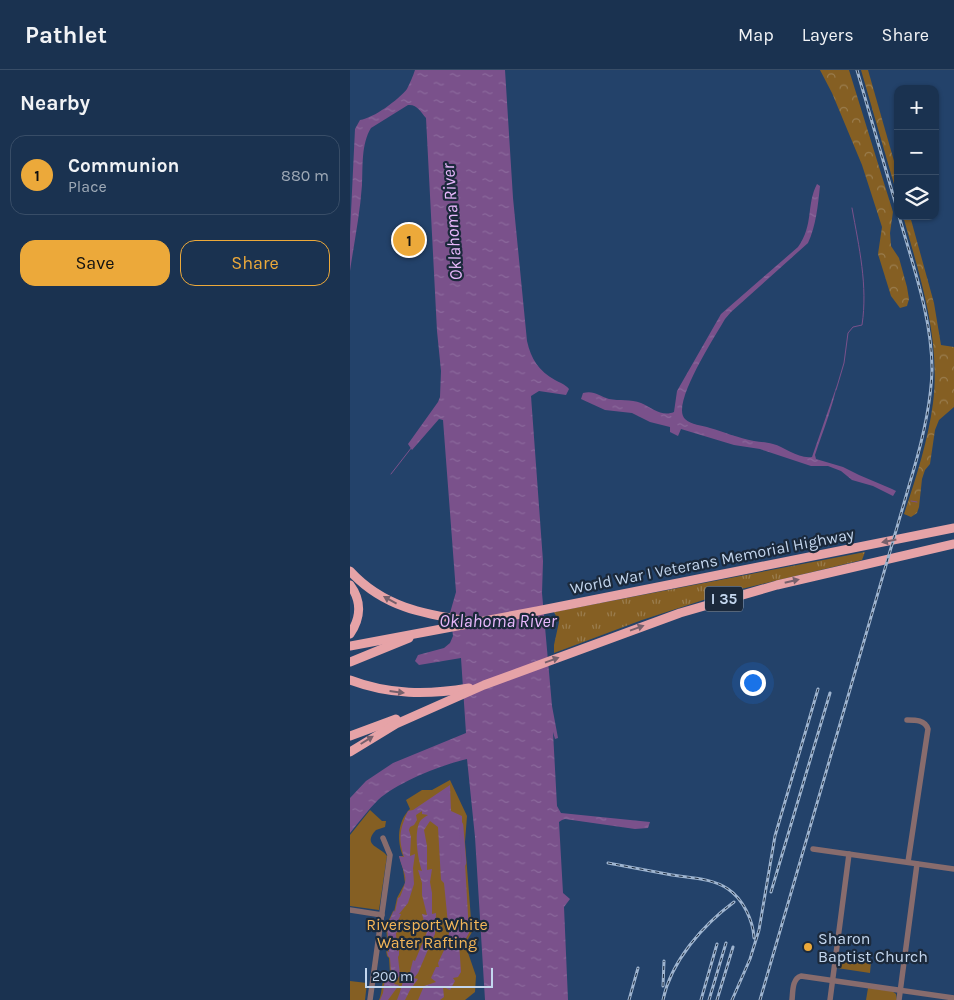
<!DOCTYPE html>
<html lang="en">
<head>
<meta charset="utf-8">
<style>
	body { margin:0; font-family:Karla,sans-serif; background:#233a57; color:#f1f3f6 }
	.controls { position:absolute; right:15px; top:15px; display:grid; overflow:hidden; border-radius:10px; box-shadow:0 1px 4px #0004 }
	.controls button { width:45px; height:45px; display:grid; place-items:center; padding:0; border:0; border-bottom:1px solid #384d67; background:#1a3250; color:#f1f3f6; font:25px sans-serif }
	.scale { position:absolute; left:15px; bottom:12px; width:128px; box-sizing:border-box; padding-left:5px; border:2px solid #c3d6ee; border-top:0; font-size:14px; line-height:18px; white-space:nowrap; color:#c3d6ee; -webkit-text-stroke:4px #1b293b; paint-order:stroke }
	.you { position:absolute; left:402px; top:612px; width:18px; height:18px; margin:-12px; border:4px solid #fff; border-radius:50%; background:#1a73e8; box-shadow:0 0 0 8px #1a73e833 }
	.badge { display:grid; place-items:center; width:32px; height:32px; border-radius:50%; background:#eca93a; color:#111; font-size:16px; font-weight:700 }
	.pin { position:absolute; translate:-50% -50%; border:2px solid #fff; box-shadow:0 1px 5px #0006 }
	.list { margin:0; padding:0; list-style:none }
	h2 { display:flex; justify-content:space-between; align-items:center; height:65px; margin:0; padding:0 20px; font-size:21px }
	h2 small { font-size:16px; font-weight:400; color:#9faab7 }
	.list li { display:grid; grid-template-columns:32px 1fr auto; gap:15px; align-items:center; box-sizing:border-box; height:80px; margin:0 10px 10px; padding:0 10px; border:1px solid #384d67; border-radius:15px }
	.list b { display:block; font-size:19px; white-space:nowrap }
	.list p { margin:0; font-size:16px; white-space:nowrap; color:#9faab7 }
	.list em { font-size:16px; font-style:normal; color:#9faab7 }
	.actions { display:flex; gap:10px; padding:15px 20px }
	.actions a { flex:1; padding:11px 0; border:1px solid #eca93a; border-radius:15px; text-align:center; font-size:18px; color:#eca93a }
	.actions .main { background:#eca93a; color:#111 }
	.icon { flex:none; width:28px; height:28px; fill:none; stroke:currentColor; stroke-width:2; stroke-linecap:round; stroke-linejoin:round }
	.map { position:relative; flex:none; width:604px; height:930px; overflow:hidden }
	header { display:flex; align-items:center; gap:30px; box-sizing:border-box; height:70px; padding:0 25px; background:#1a3250; border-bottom:1px solid #384d67 }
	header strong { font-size:24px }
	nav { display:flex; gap:28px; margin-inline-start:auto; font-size:18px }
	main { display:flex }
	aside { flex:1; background:#1a3250 }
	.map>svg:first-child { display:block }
	.grass { fill:url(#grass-tufts) }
	.forest { fill:url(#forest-crowns) }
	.green { fill:#855f23 }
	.water { fill:url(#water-ripples) }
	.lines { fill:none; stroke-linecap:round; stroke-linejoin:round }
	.stream { stroke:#7a518b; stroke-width:1 }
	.canal { stroke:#7a518b; stroke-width:4.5 }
	.minor { stroke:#886c6d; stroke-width:5.5 }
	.highway { stroke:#e6a3a7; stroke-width:9 }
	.rail-casing { stroke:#9eb4cf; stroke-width:3 }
	.rail { stroke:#1b293b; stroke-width:1; stroke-dasharray:4; stroke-linecap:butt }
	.oneway { fill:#76606c }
	.poi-dot { fill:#eca93a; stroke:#1b293b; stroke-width:2 }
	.labels { text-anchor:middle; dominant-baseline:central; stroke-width:4.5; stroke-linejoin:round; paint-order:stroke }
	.shield { fill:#1b293b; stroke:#91a2b8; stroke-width:1 }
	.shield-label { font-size:15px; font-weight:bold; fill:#c3d6ee }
	.street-label { font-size:16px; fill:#c3d6ee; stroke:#1b293b }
	.park-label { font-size:16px; fill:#f5b759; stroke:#1b293b }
	.poi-label { font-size:16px; fill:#c3d6ee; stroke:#1b293b; text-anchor:start }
	.water-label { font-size:18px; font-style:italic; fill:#e8b8fc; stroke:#1b293b }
</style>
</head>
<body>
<header>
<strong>Pathlet</strong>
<nav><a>Map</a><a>Layers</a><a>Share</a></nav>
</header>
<main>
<aside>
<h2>Nearby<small></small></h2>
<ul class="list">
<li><span class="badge">1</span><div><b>Communion</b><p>Place</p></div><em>880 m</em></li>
</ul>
<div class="actions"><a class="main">Save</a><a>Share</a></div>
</aside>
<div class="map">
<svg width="604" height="930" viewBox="0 0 604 930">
	<defs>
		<pattern id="grass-tufts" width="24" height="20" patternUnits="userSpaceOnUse" patternTransform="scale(1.25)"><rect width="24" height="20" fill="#855f23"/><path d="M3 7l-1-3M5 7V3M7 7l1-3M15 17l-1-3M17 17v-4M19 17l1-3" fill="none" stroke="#9a7d4e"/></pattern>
		<pattern id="forest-crowns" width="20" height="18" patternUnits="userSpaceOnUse" patternTransform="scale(1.25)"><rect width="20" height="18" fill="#855f23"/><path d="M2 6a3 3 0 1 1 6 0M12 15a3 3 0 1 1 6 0" fill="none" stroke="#9a7d4e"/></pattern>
		<pattern id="water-ripples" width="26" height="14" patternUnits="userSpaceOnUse" patternTransform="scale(1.25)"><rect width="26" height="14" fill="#7a518b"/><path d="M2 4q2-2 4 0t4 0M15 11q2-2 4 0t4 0" fill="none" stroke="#8b699c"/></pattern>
	</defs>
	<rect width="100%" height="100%" fill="#23426a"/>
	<path class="grass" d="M515,482L512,490L375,523L292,550L204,583V575L209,552L204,542Z"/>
	<g class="forest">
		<path d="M470,0H499L543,142L540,163L541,176L549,188L557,217L559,229L557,236L550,238L541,226L528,184L532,157L512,95L482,23Z"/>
		<path d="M511,0H518L548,105V128Z"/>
		<path d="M553,146H560L584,233L591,275L604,277V337L589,350L585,360L580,394L575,400L572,409L569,437L567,443L561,447L554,444C566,408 578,371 583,333C591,269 570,207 553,146Z"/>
	</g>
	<g class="green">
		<path d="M100,710L117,746L115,772L122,862L115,874L126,906L125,922L115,930H29C32,923 31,916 34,909L38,911L40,904L39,888L37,886L36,881L38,882L36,856L43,841L44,842L47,828L55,813L53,799L49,786H53C47,772 47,751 60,739L56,730L72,720H82Z"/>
		<path d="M20,740L32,751H36L35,757L26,760C11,776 32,777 37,786L29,840L0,836V765Z"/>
		<path d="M488,887L521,892L520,903L487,898Z"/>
		<path d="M0,911L17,913L15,930H0Z"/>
		<path d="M518,918L542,921L546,924L547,930H516Z"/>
	</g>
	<g class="water">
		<path d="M65,0H155L163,128L177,271C181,289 189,301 205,310C210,313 215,314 219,319L216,325L189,321L181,326L193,491L192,523L202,636L208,668L205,669L203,662L207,736L211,743L300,752L298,758L285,759L215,749L212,750L209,752L213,823L220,829L214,837L218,930H135L125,767L117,689C91,695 48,712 28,730C18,740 9,752 0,763V728L16,711L43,693L116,663L111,588L69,595L65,591L68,585L94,578L100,573L103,566L100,543L106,522L93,350L89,349L62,380L58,374L88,332L90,327L91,301L87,261L76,48C71,42 67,34 58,35L21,58C11,74 13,97 12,115C10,144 4,173 0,201V163L5,59L10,50C24,48 48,30 57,19C60,13 63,6 65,0Z"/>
		<path d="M467,114L470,116C468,135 466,156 458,173L381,242L375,249C366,265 320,335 335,349C341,355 352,355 360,358C374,362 388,368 404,371C410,372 416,372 423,374C435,377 448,389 462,387L487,315C482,339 473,361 465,385L466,389L493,397L509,405L542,419L546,421L543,426L523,416L502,410L491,401L478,396H461L410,379L384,375L331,359L328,366L320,362V357L300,352L282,343L255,340L231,329L233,323C244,320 249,326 259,329C269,331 281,329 291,333C302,338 312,347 324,342L327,321L371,244L448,177C464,155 456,135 467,114Z"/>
		<path d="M100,715L101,741L112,746V755H110L112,792L115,793L119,863L115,870L109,872L111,902L108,907L103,908L105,911L100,920L93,917L94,927L90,930H68L74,916L86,912L81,908L86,897H89L88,893L95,878L93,876L99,864L94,813L91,810L88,757L80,751L74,760L77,776V800L82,799L80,812L82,823V844L86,843L85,864L82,870H85L83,874L80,875L68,903L64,908L68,909L60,920L55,930H47C51,921 52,912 56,903L59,906L63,890L65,891L73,872L74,866L75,867L77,862L72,844L77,845L72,825V813L68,800L72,801C68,790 63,760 71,750C73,748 75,747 78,745L72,744V741L66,745L67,750L64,755L60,757L59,760L61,767L60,786L65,784L63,798L64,814L58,833L49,844H51L48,851L50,854L49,861L46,863L47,881L49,880V885L48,887L50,905L44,914L49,915L38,930H30L33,923L35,908L39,911L41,903L40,888L38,886L37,881L39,882L37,856L44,840L45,842L48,828L50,827C60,804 54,807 49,786L54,787C48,767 50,759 58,741L63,740Z"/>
	</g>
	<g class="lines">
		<g class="stream">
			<path d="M486,320L494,293L498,263L503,257L512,255C518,216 509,177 502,138"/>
			<path d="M41,404L62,377"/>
			<path d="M561,431L567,432"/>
		</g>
		<path class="canal" d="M109,751L111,755L114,793L112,797"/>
		<g class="minor">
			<path d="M557,650C566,650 575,650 578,659L558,792"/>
			<path d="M463,779L604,799"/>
			<path d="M0,840L32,845"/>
			<path d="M20,930L40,785L33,768"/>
			<path d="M442,930C443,921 442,909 451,906L604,928"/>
			<path d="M480,930L499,784"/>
			<path d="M549,930L567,794"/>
		</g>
		<g class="highway">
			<path d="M0,501C33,537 73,544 119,551"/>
			<path d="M0,515C12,531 11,548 0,564"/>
			<path d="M0,576L187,541L604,458"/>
			<path d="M0,592L59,568"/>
			<path d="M0,610C39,625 78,625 119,618"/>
			<path d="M0,666L46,649"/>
			<path d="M0,682L46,654L134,615L330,543L427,515L604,474"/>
		</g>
		<g class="rail-casing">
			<g id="rail">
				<path d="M507,0L548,142"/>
				<path d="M258,793C280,797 301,801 322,805C340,808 362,808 378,819C393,829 403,850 404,868"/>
				<path d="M421,822L480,623"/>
				<path d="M313,916L314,891"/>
				<path d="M279,930L288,898"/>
				<path d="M313,930C321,891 353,855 384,832"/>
				<path d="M351,930L367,874"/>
				<path d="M359,930L376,873"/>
				<path d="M367,930L383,877"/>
				<path d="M382,930L400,889L409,860L425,766L468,619"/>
				<path d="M410,930L563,402C573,368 581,335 582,300C582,248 563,196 549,146"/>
			</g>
		</g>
		<use href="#rail" class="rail"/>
	</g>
	<defs><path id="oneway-solid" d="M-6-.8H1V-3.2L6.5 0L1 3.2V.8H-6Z" transform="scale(1.25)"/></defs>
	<g class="oneway">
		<use href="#oneway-solid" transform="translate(539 471) rotate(169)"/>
		<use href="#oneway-solid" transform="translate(442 511) rotate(-13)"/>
		<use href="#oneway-solid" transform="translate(40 530) rotate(-151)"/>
		<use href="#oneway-solid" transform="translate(287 558) rotate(-20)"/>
		<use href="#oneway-solid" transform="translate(202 590) rotate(-20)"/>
		<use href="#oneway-solid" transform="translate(47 622) rotate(7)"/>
		<use href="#oneway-solid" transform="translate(17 670) rotate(-32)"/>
	</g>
	<circle class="poi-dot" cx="458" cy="877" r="5"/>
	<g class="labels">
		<rect class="shield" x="355" y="516.5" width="38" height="25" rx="4"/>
		<g class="shield-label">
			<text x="374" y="529">I 35</text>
		</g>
		<g class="street-label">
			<text transform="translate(362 491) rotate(-11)">World War I Veterans Memorial Highway</text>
		</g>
		<g class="park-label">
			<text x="77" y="854">Riversport White<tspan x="77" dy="18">Water Rafting</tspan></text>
		</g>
		<g class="poi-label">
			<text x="468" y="868">Sharon<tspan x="468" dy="18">Baptist Church</tspan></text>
		</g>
		<g class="water-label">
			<text transform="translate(102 152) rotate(-94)">Oklahoma River</text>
			<text x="148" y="551">Oklahoma River</text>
		</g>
	</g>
</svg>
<div class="controls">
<button>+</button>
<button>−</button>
<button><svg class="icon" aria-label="layers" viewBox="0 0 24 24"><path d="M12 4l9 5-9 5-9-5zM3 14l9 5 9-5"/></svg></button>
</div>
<div class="scale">200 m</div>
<div class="you"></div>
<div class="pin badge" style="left:59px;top:170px">1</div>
</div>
</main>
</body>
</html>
